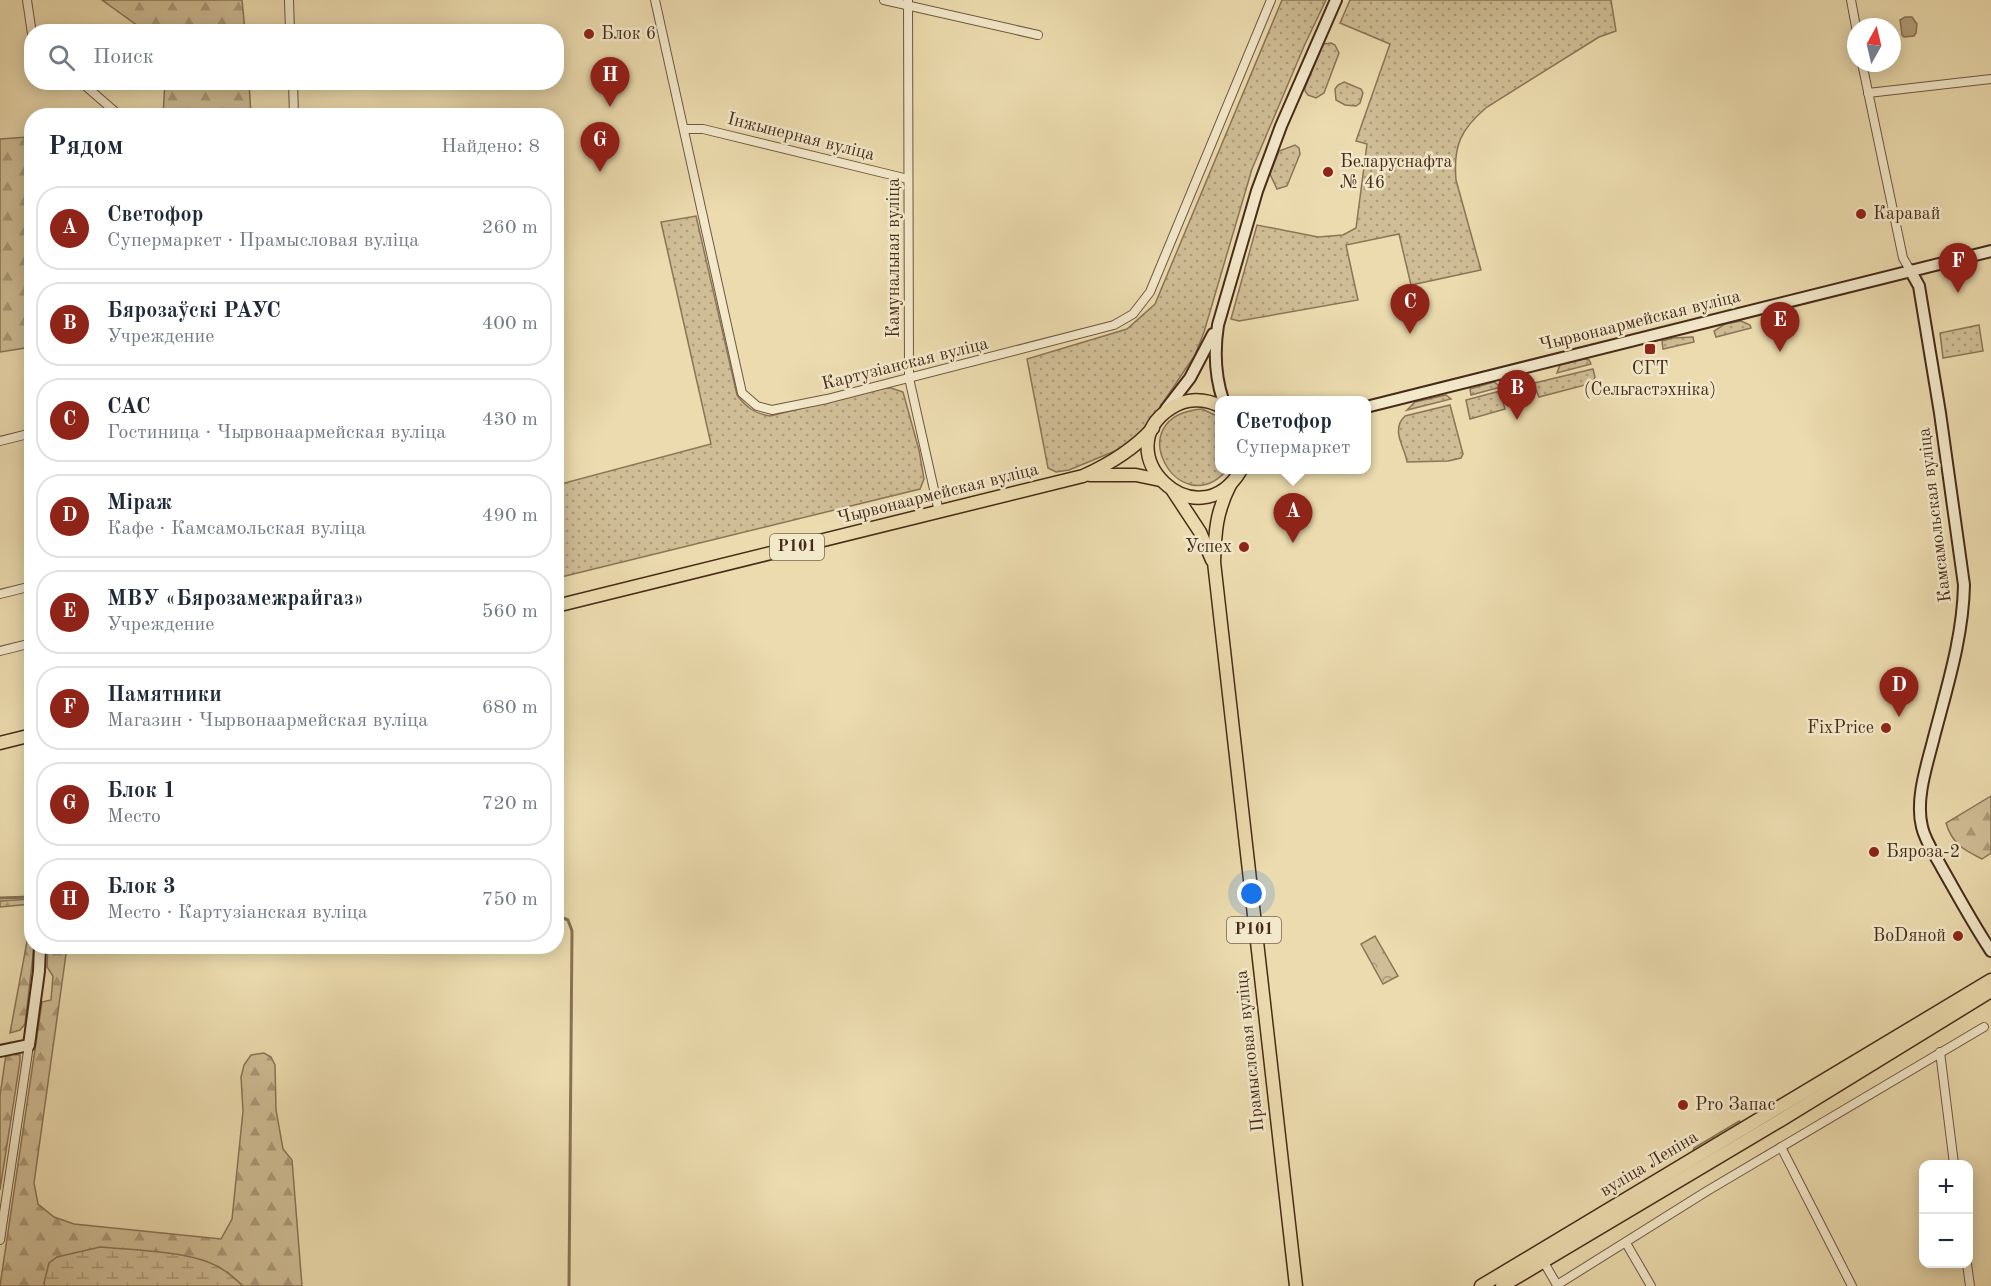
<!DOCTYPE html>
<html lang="ru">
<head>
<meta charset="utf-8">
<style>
	body { margin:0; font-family:"Old Standard TT",serif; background:#f2f2f3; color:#1f2937 }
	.controls { position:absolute; right:18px; bottom:18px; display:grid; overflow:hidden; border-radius:12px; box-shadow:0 3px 15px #0003 }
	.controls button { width:54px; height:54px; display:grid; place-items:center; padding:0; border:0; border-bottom:2px solid #e0e1e3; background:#fff; color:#1f2937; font:30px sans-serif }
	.compass { position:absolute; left:1847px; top:18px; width:54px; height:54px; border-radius:50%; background:#fff; box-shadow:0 3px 15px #0003; rotate:8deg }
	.you { position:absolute; left:1252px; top:894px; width:21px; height:21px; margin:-15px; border:4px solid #fff; border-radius:50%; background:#1a73e8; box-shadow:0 0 0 9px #1a73e833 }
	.badge { display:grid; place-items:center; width:39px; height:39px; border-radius:50%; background:#8f2418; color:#fff; font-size:20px; font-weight:700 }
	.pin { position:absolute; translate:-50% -50px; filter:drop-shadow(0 2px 3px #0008) }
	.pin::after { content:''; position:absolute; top:32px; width:21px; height:18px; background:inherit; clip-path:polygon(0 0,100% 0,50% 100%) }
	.popup { position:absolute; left:1215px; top:396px; width:156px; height:78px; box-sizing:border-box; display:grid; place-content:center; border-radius:12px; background:#fff; filter:drop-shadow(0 2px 4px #0005); font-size:20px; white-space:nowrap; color:#747a83 }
	.popup b { font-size:22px; color:#1f2937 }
	.popup::after { content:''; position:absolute; left:50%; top:100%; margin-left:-12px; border:12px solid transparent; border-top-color:#fff }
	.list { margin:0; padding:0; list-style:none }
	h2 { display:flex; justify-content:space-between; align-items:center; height:78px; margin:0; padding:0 24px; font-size:26px }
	h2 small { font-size:20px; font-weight:400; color:#747a83 }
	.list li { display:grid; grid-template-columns:39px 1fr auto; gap:18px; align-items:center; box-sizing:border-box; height:84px; margin:0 12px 12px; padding:0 12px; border:2px solid #e0e1e3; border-radius:24px }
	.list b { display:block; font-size:22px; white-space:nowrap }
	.list p { margin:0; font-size:20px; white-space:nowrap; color:#747a83 }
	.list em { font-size:20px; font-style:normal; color:#747a83 }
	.icon { flex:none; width:33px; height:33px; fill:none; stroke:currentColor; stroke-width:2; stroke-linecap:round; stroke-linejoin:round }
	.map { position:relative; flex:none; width:1991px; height:1286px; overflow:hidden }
	.search { position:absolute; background:#fff; box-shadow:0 3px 15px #0003; left:24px; top:24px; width:540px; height:66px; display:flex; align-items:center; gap:15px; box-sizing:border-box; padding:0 21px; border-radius:24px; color:#747a83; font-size:22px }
	.panel { position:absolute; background:#fff; box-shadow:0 3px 15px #0003; left:24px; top:108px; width:540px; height:846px; border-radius:24px }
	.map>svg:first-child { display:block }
	.grass { fill:url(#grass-dots); stroke:#8b7457; stroke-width:1.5 }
	.forest { fill:url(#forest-firs); stroke:#8b7457; stroke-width:1.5 }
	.wetland { fill:url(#wetland-marsh); stroke:#8b7457; stroke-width:1.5 }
	.park { fill:url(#park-crowns); stroke:#8b7457; stroke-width:1.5 }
	.water { fill:#b39f7b; stroke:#887154; stroke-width:1.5 }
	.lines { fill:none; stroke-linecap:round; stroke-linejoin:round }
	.stream { stroke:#887154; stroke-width:3 }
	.street-casing { stroke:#70573e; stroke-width:10 }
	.secondary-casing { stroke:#472b19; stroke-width:14 }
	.primary-casing { stroke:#472b19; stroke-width:15 }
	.street { stroke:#f2e8ca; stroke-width:8 }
	.secondary { stroke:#f2e8ca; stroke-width:10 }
	.primary { stroke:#ebdbae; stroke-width:12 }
	.poi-dot { fill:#8f2418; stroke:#f2e8ca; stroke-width:2 }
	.labels { text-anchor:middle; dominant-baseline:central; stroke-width:5; stroke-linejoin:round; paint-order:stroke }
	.shield { fill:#f2e8ca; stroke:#7a644e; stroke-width:1.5 }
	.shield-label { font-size:16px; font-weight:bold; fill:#472b19 }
	.poi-label { font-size:18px; fill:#472b19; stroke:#f2e8ca; text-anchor:start }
	.street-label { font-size:18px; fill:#472b19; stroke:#f2e8ca }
</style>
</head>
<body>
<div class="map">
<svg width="1991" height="1286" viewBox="0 0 1991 1286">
	<defs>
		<pattern id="grass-dots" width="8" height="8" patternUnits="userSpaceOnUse" patternTransform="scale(1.5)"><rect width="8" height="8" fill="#cfbd95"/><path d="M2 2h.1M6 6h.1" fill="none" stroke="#aa9a79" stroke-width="1.8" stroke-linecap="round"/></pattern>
		<pattern id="forest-firs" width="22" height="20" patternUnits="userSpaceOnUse" patternTransform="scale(1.5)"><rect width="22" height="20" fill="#cfbd95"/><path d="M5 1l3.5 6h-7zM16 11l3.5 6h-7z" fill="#aa9a79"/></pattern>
		<pattern id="wetland-marsh" width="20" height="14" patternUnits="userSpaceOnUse" patternTransform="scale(1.5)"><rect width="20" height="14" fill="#cfbd95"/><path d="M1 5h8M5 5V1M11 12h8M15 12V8" fill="none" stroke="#aa9a79"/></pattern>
		<pattern id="park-crowns" width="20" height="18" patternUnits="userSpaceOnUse" patternTransform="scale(1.5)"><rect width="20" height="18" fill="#cfbd95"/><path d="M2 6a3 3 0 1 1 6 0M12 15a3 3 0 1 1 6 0" fill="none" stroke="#aa9a79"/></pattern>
	</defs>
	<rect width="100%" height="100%" fill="#ebdbae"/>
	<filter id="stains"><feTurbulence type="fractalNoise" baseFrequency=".00333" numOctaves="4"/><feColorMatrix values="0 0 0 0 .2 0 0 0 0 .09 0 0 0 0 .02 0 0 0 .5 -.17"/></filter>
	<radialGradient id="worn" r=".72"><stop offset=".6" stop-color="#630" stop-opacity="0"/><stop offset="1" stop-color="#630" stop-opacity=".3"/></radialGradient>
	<g class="grass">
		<path d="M1282,0H1326L1305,44L1252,169L1204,332L1195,355L1152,419L1135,439L1115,451L1069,470L1056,472L1048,468L1027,359L1127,329L1155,304Z"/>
		<path d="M1350,0H1611L1616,31L1599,37L1487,107C1461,129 1453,145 1456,180L1481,270L1411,285L1399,234L1346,245L1358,300L1239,321L1231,319L1257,225L1318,237L1343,235L1356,228L1367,144L1356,141L1390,44L1340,23Z"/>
		<path d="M1331,43L1335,45L1339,53L1324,93L1316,98L1308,95L1305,91V88L1323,44Z"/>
		<path d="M1344,82L1361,89L1363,93L1360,103L1356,106L1345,105L1336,100L1335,89L1338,85Z"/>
		<path d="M1295,145L1299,148L1300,154L1287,186L1277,189L1270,174L1279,151Z"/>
		<path d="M696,216L737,395C746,407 755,414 770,416L885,388H891L903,392L919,450L924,479L920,489L557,578V485L711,444L661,222Z"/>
		<path d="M1792,308L1796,311L1798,316L1777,321L1783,310Z"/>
		<path d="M1741,321L1750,325L1751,328L1716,337L1714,331L1725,324Z"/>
		<path d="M1979,325L1983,351L1943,358L1940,333Z"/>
		<path d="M1693,337L1694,342L1663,349L1662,341L1673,338Z"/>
		<path d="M1584,359L1589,360L1591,364L1557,373L1560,365Z"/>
		<path d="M1593,369L1595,377L1593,383L1539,397L1536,390H1529L1526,385Z"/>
		<path d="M1494,382L1501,387L1471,395L1470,389Z"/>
		<path d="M1500,391L1505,409L1470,419L1466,400Z"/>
		<path d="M1446,395L1451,399L1407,410L1415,402Z"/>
		<path d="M1450,405L1463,454L1461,458L1448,461L1407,462C1405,447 1390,430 1405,416Z"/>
		<path d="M1202,409L1219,417L1220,470H1227C1179,525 1117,416 1202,409Z"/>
		<path d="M1739,1121L1743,1123L1695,1153L1693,1151L1694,1148Z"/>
	</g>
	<g class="forest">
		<path d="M102,0H242L245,31H145Z"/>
		<path d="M165,82L249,83L251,115H163Z"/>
		<path d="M28,137L32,139V225H30L31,347L0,352V139Z"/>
		<path d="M1991,796V853L1982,859C1964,850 1952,844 1946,823Z"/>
		<path d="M31,899V904L0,907V901Z"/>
		<path d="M31,920L32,946L34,947L25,1024L20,1030L10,1033Z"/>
		<path d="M48,947H67L34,1183L38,1204L54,1217L74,1224L221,1239L232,1219L243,1111L241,1077L244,1065L251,1055L264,1053L271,1057L275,1065L276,1110L283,1149L292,1160L302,1286H243L227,1272L44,1283L45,1286H0L42,1002L51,1000L53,976L47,967Z"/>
		<path d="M6,1054L20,1055V1061L0,1190V1096Z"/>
	</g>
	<path class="wetland" d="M100,1247C132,1250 180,1251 208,1262C222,1267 232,1276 243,1286H45L44,1283L49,1263L57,1257Z"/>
	<path class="park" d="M1375,936L1398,976L1383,984L1361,944Z"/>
	<path class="water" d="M1912,17L1917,24L1916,33L1914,36L1904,37L1902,35L1900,20L1905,17Z"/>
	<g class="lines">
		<g class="stream">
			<path d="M0,898L30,897"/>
			<path d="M556,915L568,920L572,931L569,1286"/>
		</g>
		<g class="street-casing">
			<g id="street">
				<path d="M27,0L32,34"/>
				<path d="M289,0L290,32"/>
				<path d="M655,0L742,393L757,406L772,410L827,399L1114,325L1133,314L1150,292L1271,0"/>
				<path d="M884,0L1038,35"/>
				<path d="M908,0L909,378L939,512"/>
				<path d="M1851,0L1856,27"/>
				<path d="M1862,63L1903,258L1910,270"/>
				<path d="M81,82L120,116"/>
				<path d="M293,82L294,116"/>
				<path d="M1868,93L1991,79"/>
				<path d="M685,129H703L908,179"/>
				<path d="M0,441L32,433"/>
				<path d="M0,594L32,586"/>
				<path d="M0,651L32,643"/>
				<path d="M1940,1052L1954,1164"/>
				<path d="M1781,1147L1852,1286"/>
				<path d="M0,1240L29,1045"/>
				<path d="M1626,1243L1651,1286"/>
				<path d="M1542,1259L1557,1285L1707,1191L1984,1027"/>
				<path d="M1967,1264L1970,1286"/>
			</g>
		</g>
		<g class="secondary-casing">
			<g id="secondary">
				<path d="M1910,270L1919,286L1940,413L1964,585C1963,637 1947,687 1934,737C1927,765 1915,799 1922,827C1925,841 1935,855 1942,868C1958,896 1973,924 1991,951"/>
				<path d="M1223,400C1215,376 1214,351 1218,325L1257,191L1281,126L1336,0"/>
				<path d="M1366,407L1991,251"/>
				<path d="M1166,409L1190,378L1213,334"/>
				<path d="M0,1051L29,1045L39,971L40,946"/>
			</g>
		</g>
		<g class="primary-casing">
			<g id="primary">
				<path d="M1220,406C1204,398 1186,398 1171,408C1104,451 1197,544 1241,470"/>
				<path d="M1090,475H1136L1160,480"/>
				<path d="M1230,485C1216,512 1215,533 1214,562L1296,1286"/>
				<path d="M1173,491L1200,532L1212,560"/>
				<path d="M556,606L1083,476C1110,464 1133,450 1153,428"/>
				<path d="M0,743L32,735"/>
				<path d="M1481,1286L1991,980"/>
				<path d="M1502,1286L1781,1120L1991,991"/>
			</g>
		</g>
		<use href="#street" class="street"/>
		<use href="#secondary" class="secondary"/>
		<use href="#primary" class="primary"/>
	</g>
	<g class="poi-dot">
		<circle cx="589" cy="34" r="6"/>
		<circle cx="1328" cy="172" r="6"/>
		<circle cx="1861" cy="214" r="6"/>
		<rect x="1644" y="343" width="12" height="12" rx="3"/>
		<circle cx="1244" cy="547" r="6"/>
		<circle cx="1886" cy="728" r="6"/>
		<circle cx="1874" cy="852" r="6"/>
		<circle cx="1958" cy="936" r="6"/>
		<circle cx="1683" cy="1105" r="6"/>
	</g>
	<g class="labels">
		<g class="shield">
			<rect x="770" y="534" width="54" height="26" rx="4.5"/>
			<rect x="1227" y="917" width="54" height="26" rx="4.5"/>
		</g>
		<g class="shield-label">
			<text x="797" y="547">Р101</text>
			<text x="1254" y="930">Р101</text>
		</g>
		<g class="poi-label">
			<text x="601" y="34">Блок 6</text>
			<text x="1340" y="162">Беларуснафта<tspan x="1340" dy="21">№ 46</tspan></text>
			<text x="1873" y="214">Каравай</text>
			<text x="1650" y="369" text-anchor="middle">СГТ<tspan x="1650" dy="21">(Сельгастэхніка)</tspan></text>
			<text x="1232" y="547" text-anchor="end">Успех</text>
			<text x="1874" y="728" text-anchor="end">FixPrice</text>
			<text x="1886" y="852">Бяроза-2</text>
			<text x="1946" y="936" text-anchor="end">ВоDяной</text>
			<text x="1695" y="1105">Pro Запас</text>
		</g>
		<g class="street-label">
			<text transform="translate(801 137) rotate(14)">Інжынерная вуліца</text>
			<text transform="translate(894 258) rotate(-90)">Камунальная вуліца</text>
			<text transform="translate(1640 321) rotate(-14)">Чырвонаармейская вуліца</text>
			<text transform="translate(905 364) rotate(-14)">Картузіанская вуліца</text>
			<text transform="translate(938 494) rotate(-14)">Чырвонаармейская вуліца</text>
			<text transform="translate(1935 515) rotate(-97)">Камсамольская вуліца</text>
			<text transform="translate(1250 1051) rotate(-96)">Прамысловая вуліца</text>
			<text transform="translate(1649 1164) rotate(-31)">вуліца Леніна</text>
		</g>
	</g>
	<rect width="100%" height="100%" filter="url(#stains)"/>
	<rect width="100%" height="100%" fill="url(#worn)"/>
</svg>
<div class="controls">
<button>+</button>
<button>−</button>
</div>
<svg class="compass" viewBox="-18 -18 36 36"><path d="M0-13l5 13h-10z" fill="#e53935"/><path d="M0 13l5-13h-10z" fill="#747a83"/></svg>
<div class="you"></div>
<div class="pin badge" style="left:1293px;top:543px">A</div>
<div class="popup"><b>Светофор</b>Супермаркет</div>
<div class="pin badge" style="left:1517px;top:420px">B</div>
<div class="pin badge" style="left:1410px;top:334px">C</div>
<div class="pin badge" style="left:1899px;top:717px">D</div>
<div class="pin badge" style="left:1780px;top:352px">E</div>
<div class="pin badge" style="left:1958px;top:293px">F</div>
<div class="pin badge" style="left:600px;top:172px">G</div>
<div class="pin badge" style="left:610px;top:107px">H</div>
<div class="search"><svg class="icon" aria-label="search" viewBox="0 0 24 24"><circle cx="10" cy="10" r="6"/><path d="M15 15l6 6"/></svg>Поиск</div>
<section class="panel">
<h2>Рядом<small>Найдено: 8</small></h2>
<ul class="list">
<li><span class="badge">A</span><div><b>Светофор</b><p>Супермаркет · Прамысловая вуліца</p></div><em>260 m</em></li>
<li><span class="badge">B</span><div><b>Бярозаўскі РАУС</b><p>Учреждение</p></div><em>400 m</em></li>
<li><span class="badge">C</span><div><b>САС</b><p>Гостиница · Чырвонаармейская вуліца</p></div><em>430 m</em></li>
<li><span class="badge">D</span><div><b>Міраж</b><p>Кафе · Камсамольская вуліца</p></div><em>490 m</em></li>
<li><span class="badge">E</span><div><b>МВУ «Бярозамежрайгаз»</b><p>Учреждение</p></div><em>560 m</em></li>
<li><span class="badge">F</span><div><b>Памятники</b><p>Магазин · Чырвонаармейская вуліца</p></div><em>680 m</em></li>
<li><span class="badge">G</span><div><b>Блок 1</b><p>Место</p></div><em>720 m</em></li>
<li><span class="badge">H</span><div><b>Блок 3</b><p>Место · Картузіанская вуліца</p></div><em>750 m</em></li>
</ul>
</section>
</div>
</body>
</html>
